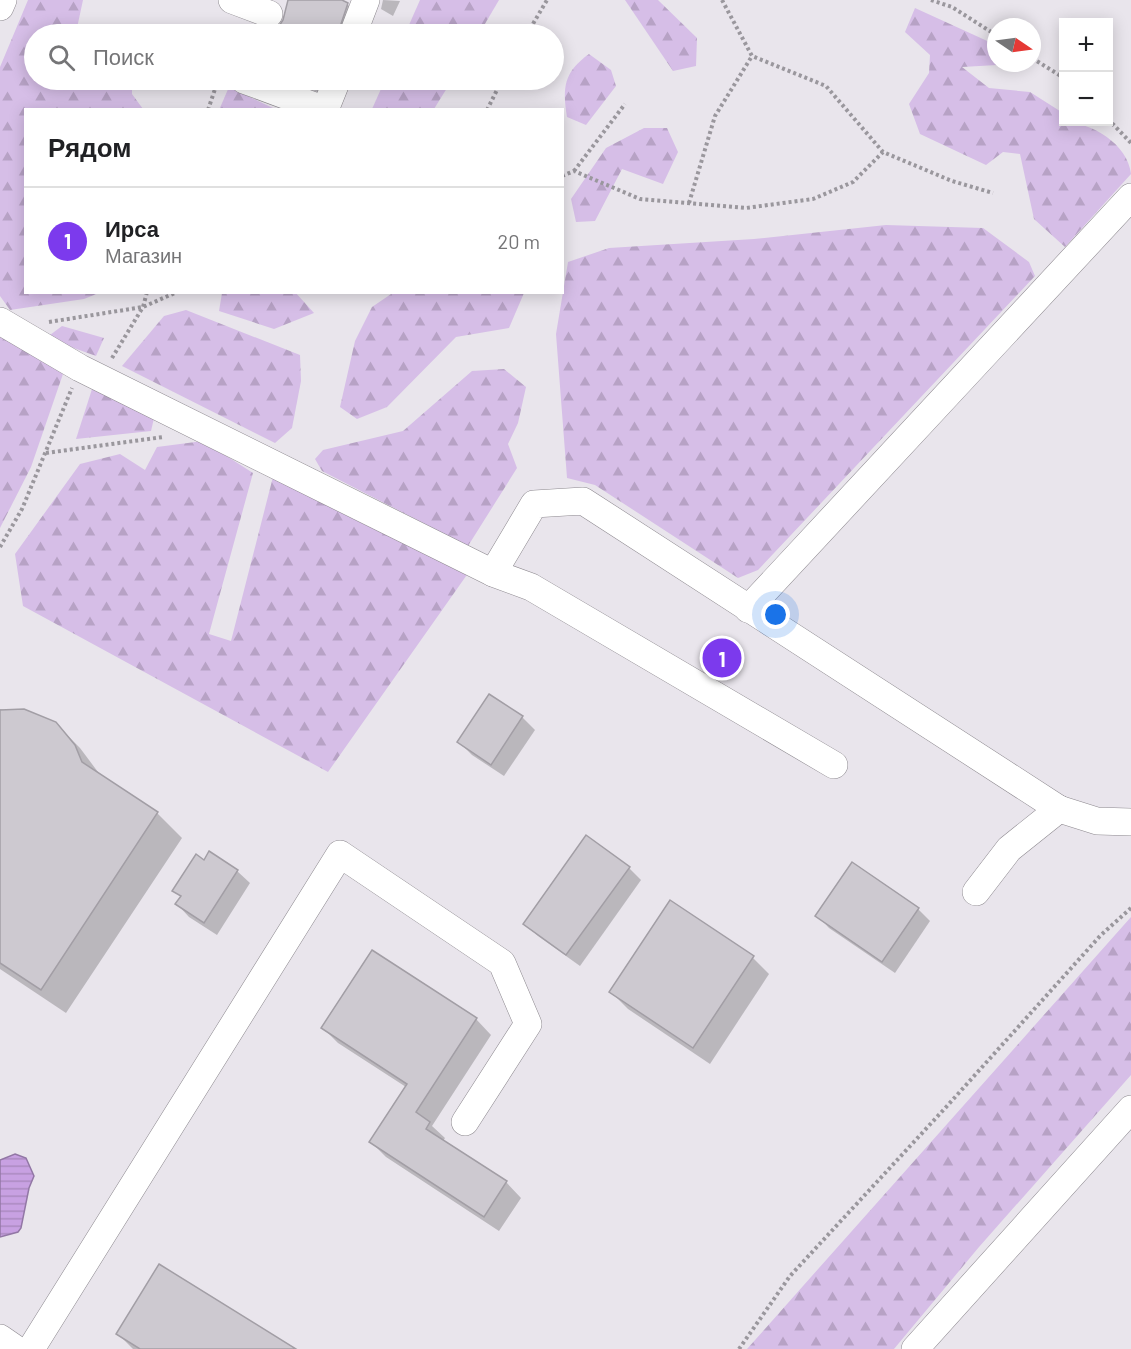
<!DOCTYPE html>
<html lang="ru">
<head>
<meta charset="utf-8">
<style>
	body { margin:0; font-family:Barlow,sans-serif; background:#f2f2f2; color:#202124 }
	.controls { position:absolute; right:18px; top:18px; display:grid; overflow:hidden; border-radius:0px; box-shadow:0 3px 15px #0003 }
	.controls button { width:54px; height:54px; display:grid; place-items:center; padding:0; border:0; border-bottom:2px solid #e0e0e0; background:#fff; color:#202124; font:30px sans-serif }
	.compass { position:absolute; left:987px; top:18px; width:54px; height:54px; border-radius:50%; background:#fff; box-shadow:0 3px 15px #0003; rotate:103deg }
	.you { position:absolute; left:776px; top:615px; width:21px; height:21px; margin:-15px; border:4px solid #fff; border-radius:50%; background:#1a73e8; box-shadow:0 0 0 9px #1a73e833 }
	.badge { display:grid; place-items:center; width:39px; height:39px; border-radius:50%; background:#7c3aed; color:#fff; font-size:20px; font-weight:700 }
	.pin { position:absolute; translate:-50% -50%; border:3px solid #fff; box-shadow:0 2px 6px #0006 }
	.list { margin:0; padding:0; list-style:none }
	h2 { display:flex; justify-content:space-between; align-items:center; height:78px; margin:0; padding:0 24px; font-size:26px }
	h2 small { font-size:20px; font-weight:400; color:#757577 }
	.list li { display:grid; grid-template-columns:39px 1fr auto; gap:18px; align-items:center; box-sizing:border-box; height:108px; padding:0 24px; border-top:2px solid #e0e0e0 }
	.list b { display:block; font-size:22px; white-space:nowrap }
	.list p { margin:0; font-size:20px; white-space:nowrap; color:#757577 }
	.list em { font-size:20px; font-style:normal; color:#757577 }
	.icon { flex:none; width:33px; height:33px; fill:none; stroke:currentColor; stroke-width:2; stroke-linecap:round; stroke-linejoin:round }
	.map { position:relative; flex:none; width:1131px; height:1349px; overflow:hidden }
	.search { position:absolute; background:#fff; box-shadow:0 3px 15px #0003; left:24px; top:24px; width:540px; height:66px; display:flex; align-items:center; gap:15px; box-sizing:border-box; padding:0 21px; border-radius:33px; color:#757577; font-size:22px }
	.panel { position:absolute; background:#fff; box-shadow:0 3px 15px #0003; left:24px; top:108px; width:540px; height:186px; border-radius:0px }
	.map>svg:first-child { display:block }
	.forest { fill:url(#forest-firs) }
	.water { fill:url(#water-rules); stroke:#9277a5; stroke-width:1.5 }
	.shadow { fill:#0003 }
	.building { fill:#cdc9d0; stroke:#a29ea5; stroke-width:1.5 }
	.lines { fill:none; stroke-linecap:round; stroke-linejoin:round }
	.minor-casing { stroke:#8d898f; stroke-width:28 }
	.path { stroke:#9a979d; stroke-width:4; stroke-dasharray:3 3; stroke-linecap:butt }
	.minor { stroke:#fff; stroke-width:27 }
</style>
</head>
<body>
<div class="map">
<svg width="1131" height="1349" viewBox="0 0 1131 1349">
	<defs>
		<pattern id="forest-firs" width="22" height="20" patternUnits="userSpaceOnUse" patternTransform="scale(1.5)"><rect width="22" height="20" fill="#d6bee7"/><path d="M5 1l3.5 6h-7zM16 11l3.5 6h-7z" fill="#b7a2c5"/></pattern>
		<pattern id="water-rules" width="6" height="5" patternUnits="userSpaceOnUse" patternTransform="scale(1.5)"><rect width="6" height="5" fill="#c8a1e2"/><path d="M0 2.5h6" fill="none" stroke="#ab8ac1"/></pattern>
	</defs>
	<rect width="100%" height="100%" fill="#e9e5ec"/>
	<g class="forest">
		<path d="M28,0H83L77,28L95,34H34V80H132V94L143,109L26,110V292L99,293L84,299L10,310L0,296V67Z"/>
		<path d="M420,0H499L479,34H405Z"/>
		<path d="M625,0H658L697,38L696,66L673,71Z"/>
		<path d="M915,8L996,45L997,65L962,67L989,88L1030,92L1063,113L1064,122C1091,122 1128,144 1131,174L1065,247L1034,219L1020,154L1003,152L986,165L920,134L909,104L929,73L930,55L905,32Z"/>
		<path d="M589,54L611,70L616,86L586,125L567,117C562,87 564,72 589,54Z"/>
		<path d="M385,80H452L434,109H372Z"/>
		<path d="M229,87L275,109L219,110Z"/>
		<path d="M644,128H667L678,152L663,184L622,169L595,221L576,222L571,199L606,148Z"/>
		<path d="M886,225L983,228L1029,262L1035,276L758,570L738,578L595,485L567,478L556,334L568,262L609,248L754,239Z"/>
		<path d="M295,292L314,313L274,329L219,311L222,293Z"/>
		<path d="M394,292L524,293L509,328L456,337L387,407L357,419L340,407L355,341L372,307Z"/>
		<path d="M186,310L300,355L301,381L292,428L275,443L122,366L164,316Z"/>
		<path d="M62,326L104,338L96,356L46,338Z"/>
		<path d="M0,336H12L63,374L31,467L0,528Z"/>
		<path d="M504,369L526,387L518,423L508,444L517,468L468,546L322,471L315,459L323,450L403,431L472,371Z"/>
		<path d="M93,386L155,414L151,431L76,439Z"/>
		<path d="M203,441L253,473L209,634L231,641L274,473L471,569L328,772L23,606L15,554L80,464L120,454L145,470L157,447Z"/>
		<path d="M1131,917V1075L979,1247L894,1349H747Z"/>
	</g>
	<path class="water" d="M15,1154L26,1158L34,1176L29,1188L21,1228L18,1232L0,1237V1160Z"/>
	<g class="shadow">
		<path d="M290,0H338L347,4L356,12L347,34H276L285,21Z"/>
		<path d="M383,0L400,1L393,16L381,9Z"/>
		<path d="M287,80H333L325,95Z"/>
		<path d="M490,696L522,717L535,730L504,776L472,755L459,742Z"/>
		<path d="M0,709L56,724L80,748L101,776L158,814L182,838L66,1013L0,969Z"/>
		<path d="M204,862L237,871L250,883L217,935L189,917L177,904L181,897L174,890Z"/>
		<path d="M629,868L641,880L580,966L538,936L525,924Z"/>
		<path d="M918,909L930,921L895,973L829,928L817,915Z"/>
		<path d="M753,958L769,974L710,1064L628,1009L611,992Z"/>
		<path d="M476,1019L491,1035L432,1126L445,1138L443,1141L506,1182L521,1198L499,1231L386,1157L371,1142L406,1087L338,1043L323,1028Z"/>
		<path d="M118,1334L293,1349H133Z"/>
	</g>
	<g class="building">
		<path d="M288,0H342L348,3L338,33L324,27L321,34H274L283,20Z"/>
		<path d="M489,694L523,716L491,765L457,742Z"/>
		<path d="M24,709L56,722L75,745L82,762L158,812L41,990L0,963V710Z"/>
		<path d="M586,835L630,867L566,955L523,924Z"/>
		<path d="M209,851L238,870L204,923L175,904L181,896L172,891L196,854L204,860Z"/>
		<path d="M852,862L919,908L882,962L815,916Z"/>
		<path d="M670,900L754,956L693,1048L609,992Z"/>
		<path d="M372,950L477,1018L416,1112L430,1122L426,1129L507,1181L484,1217L369,1142L407,1084L321,1028Z"/>
		<path d="M159,1264L296,1349H140L116,1334Z"/>
	</g>
	<g class="lines">
		<g class="minor-casing">
			<g id="minor">
				<path d="M232,0L269,14"/>
				<path d="M0,7L3,0"/>
				<path d="M353,34L366,0"/>
				<path d="M244,80L325,110"/>
				<path d="M325,110L337,80"/>
				<path d="M0,321L80,368L493,573L534,504L583,501L1059,809L1097,821L1131,822"/>
				<path d="M493,573L531,587L834,765"/>
				<path d="M748,609L1131,197"/>
				<path d="M976,892L1009,849L1059,809"/>
				<path d="M0,1338L16,1349"/>
				<path d="M31,1349L340,854L502,963L528,1024L465,1122"/>
				<path d="M915,1349L1131,1109"/>
			</g>
		</g>
		<g class="path">
			<path d="M722,0L752,56L826,86L883,152L952,181L993,193"/>
			<path d="M931,0L952,7L996,35"/>
			<path d="M527,34L547,0"/>
			<path d="M1032,58L1064,78"/>
			<path d="M208,110L218,80"/>
			<path d="M487,110L502,80"/>
			<path d="M1108,119L1131,143"/>
			<path d="M574,171L625,104"/>
			<path d="M562,176L574,171L640,199L746,208L813,199L853,182L883,152"/>
			<path d="M689,203L715,116L752,56"/>
			<path d="M49,322L143,307L177,292"/>
			<path d="M112,358L143,307L147,292"/>
			<path d="M46,453L163,437"/>
			<path d="M0,547L22,509L72,388"/>
			<path d="M739,1349L790,1276L948,1105L1100,936L1131,908"/>
		</g>
		<use href="#minor" class="minor"/>
	</g>
</svg>
<div class="controls">
<button>+</button>
<button>−</button>
</div>
<svg class="compass" viewBox="-18 -18 36 36"><path d="M0-13l5 13h-10z" fill="#e53935"/><path d="M0 13l5-13h-10z" fill="#757577"/></svg>
<div class="you"></div>
<div class="pin badge" style="left:722px;top:658px">1</div>
<div class="search"><svg class="icon" aria-label="search" viewBox="0 0 24 24"><circle cx="10" cy="10" r="6"/><path d="M15 15l6 6"/></svg>Поиск</div>
<section class="panel">
<h2>Рядом<small></small></h2>
<ul class="list">
<li><span class="badge">1</span><div><b>Ирса</b><p>Магазин</p></div><em>20 m</em></li>
</ul>
</section>
</div>
</body>
</html>
